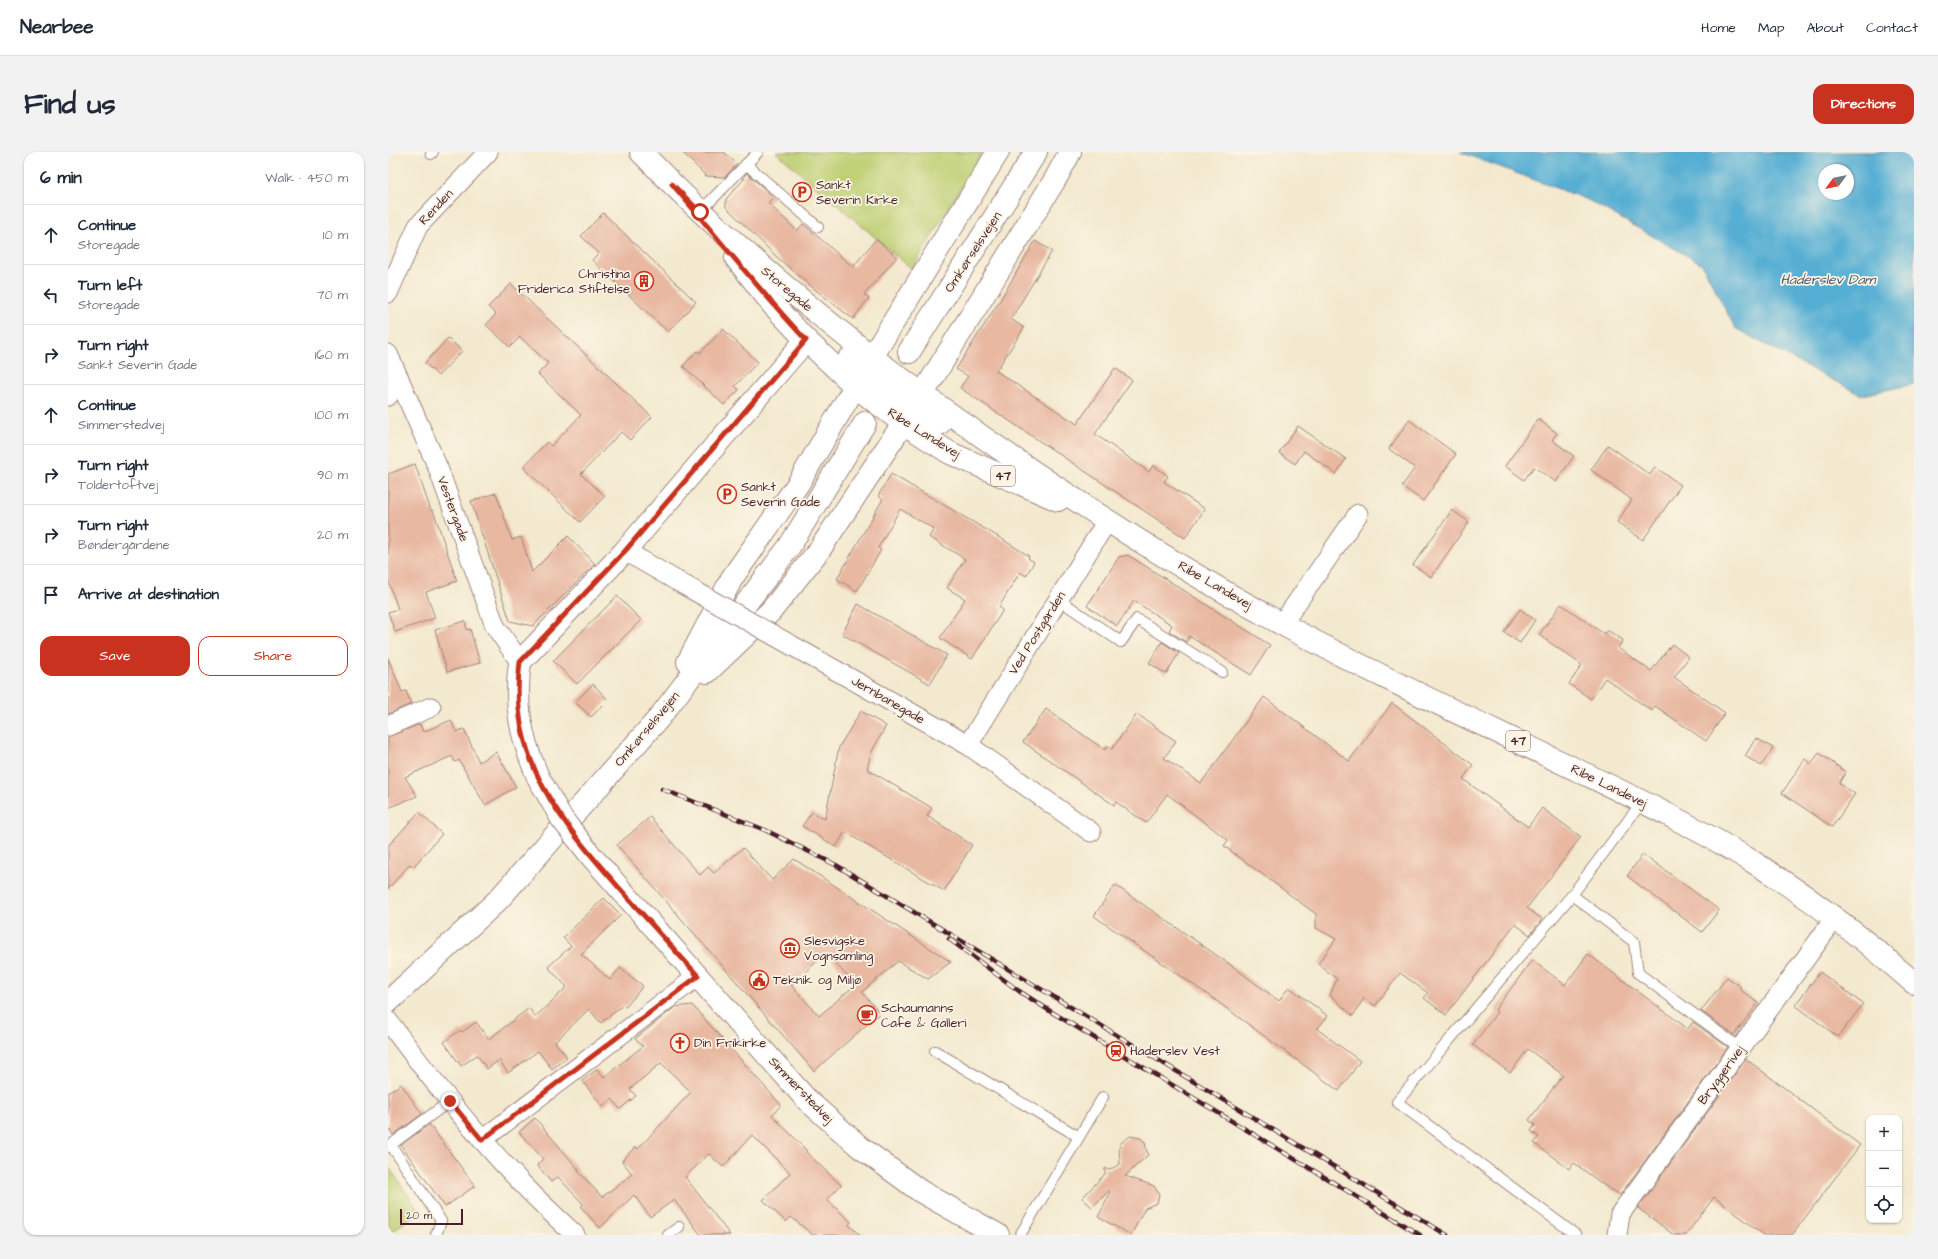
<!DOCTYPE html>
<html lang="en">
<head>
<meta charset="utf-8">
<style>
	body { margin:0; font-family:"Architects Daughter",sans-serif; background:#f2f2f3; color:#1f2937 }
	.controls { position:absolute; right:12px; bottom:12px; display:grid; overflow:hidden; border-radius:8px; box-shadow:0 1px 3px #0004 }
	.controls button { width:36px; height:36px; display:grid; place-items:center; padding:0; border:0; border-bottom:1px solid #e0e1e3; background:#fff; color:#1f2937; font:20px sans-serif }
	.compass { position:absolute; left:1430px; top:12px; width:36px; height:36px; border-radius:50%; background:#fff; box-shadow:0 1px 3px #0004; rotate:238deg }
	.scale { position:absolute; left:12px; bottom:10px; width:63px; box-sizing:border-box; padding-left:4px; border:2px solid #4a1f2b; border-top:0; font-size:11px; line-height:14px; white-space:nowrap; color:#4a1f2b; -webkit-text-stroke:3px #fcf5e5; paint-order:stroke }
	.stop { position:absolute; width:12px; height:12px; margin:-9px; border:3px solid #c8321e; border-radius:50%; background:#fff }
	.stop.end { background:#c8321e; border-color:#fff; box-shadow:0 1px 4px #0008 }
	.list { margin:0; padding:0; list-style:none }
	h2 { display:flex; justify-content:space-between; align-items:center; height:52px; margin:0; padding:0 16px; font-size:17px }
	h2 small { font-size:13px; font-weight:400; color:#747a83 }
	.list li { display:grid; grid-template-columns:26px 1fr auto; gap:12px; align-items:center; box-sizing:border-box; height:60px; padding:0 16px; border-top:1px solid #e0e1e3 }
	.list b { display:block; font-size:15px; white-space:nowrap }
	.list p { margin:0; font-size:13px; white-space:nowrap; color:#747a83 }
	.list em { font-size:13px; font-style:normal; color:#747a83 }
	.actions { display:flex; gap:8px; padding:12px 16px }
	.actions a { flex:1; padding:9px 0; border:1px solid #c8321e; border-radius:12px; text-align:center; font-size:14px; color:#c8321e }
	.actions .main { background:#c8321e; color:#fff }
	.icon { flex:none; width:22px; height:22px; fill:none; stroke:currentColor; stroke-width:2; stroke-linecap:round; stroke-linejoin:round }
	.map { position:relative; flex:none; width:1526px; height:1083px; overflow:hidden; border-radius:12px }
	header { display:flex; align-items:center; gap:24px; box-sizing:border-box; height:56px; padding:0 20px; background:#fff; border-bottom:1px solid #e0e1e3 }
	header strong { font-size:19px }
	nav { display:flex; gap:22px; margin-inline-start:auto; font-size:14px }
	.intro { display:flex; align-items:center; justify-content:space-between; box-sizing:border-box; height:96px; padding:0 24px }
	h1 { margin:0; font-size:28px }
	.button { padding:10px 18px; border-radius:12px; background:#c8321e; color:#fff; font-size:14px; font-weight:700 }
	main { display:flex; gap:24px; padding:0 24px }
	aside { flex:1; background:#fff; border-radius:12px; box-shadow:0 1px 3px #0004 }
	.map>svg:first-child { display:block }
	.green { fill:#bdcf72; stroke:#84774e }
	.water { fill:#55aed3; stroke:#50667f; fill-rule:evenodd }
	.building { fill:#e8b8a1; fill-rule:evenodd }
	.lines { fill:none; stroke-linecap:round; stroke-linejoin:round }
	.service-casing { stroke:#9e847d; stroke-width:12 }
	.minor-casing { stroke:#9e847d; stroke-width:21 }
	.tertiary-casing { stroke:#9e847d; stroke-width:24 }
	.secondary-casing { stroke:#9e847d; stroke-width:24 }
	.primary-casing { stroke:#9e847d; stroke-width:24 }
	.service { stroke:#fff; stroke-width:10 }
	.minor { stroke:#fff; stroke-width:19 }
	.tertiary { stroke:#fff; stroke-width:22 }
	.secondary { stroke:#fff; stroke-width:22 }
	.primary { stroke:#fff; stroke-width:22 }
	.rail-casing { stroke:#4a1f2b; stroke-width:4.5 }
	.rail { stroke:#fcf5e5; stroke-width:3; stroke-dasharray:9; stroke-linecap:butt }
	.minor-bridge-casing { stroke:#9e847d; stroke-width:21; stroke-linecap:butt }
	.tertiary-bridge-casing { stroke:#9e847d; stroke-width:24; stroke-linecap:butt }
	.minor-bridge { stroke:#fff; stroke-width:19 }
	.tertiary-bridge { stroke:#fff; stroke-width:22 }
	.route { stroke:#c8321e; stroke-width:5 }
	.labels { text-anchor:middle; dominant-baseline:central; stroke-width:3.5; stroke-linejoin:round; paint-order:stroke }
	.shield { fill:#fcf5e5; stroke:#7f5f63; stroke-width:1 }
	.shield-label { font-size:12px; font-weight:bold; fill:#4a1f2b }
	.poi-label { font-size:13px; fill:#4a1f2b; stroke:#fcf5e5; text-anchor:start }
	.street-label { font-size:13px; fill:#4a1f2b; stroke:#fcf5e5 }
	.water-label { font-size:14px; font-style:italic; fill:#4e586e; stroke:#fcf5e5 }
</style>
</head>
<body>
<header>
<strong>Nearbee</strong>
<nav><a>Home</a><a>Map</a><a>About</a><a>Contact</a></nav>
</header>
<div class="intro"><h1>Find us</h1><a class="button">Directions</a></div>
<main>
<aside>
<h2>6 min<small>Walk · 450 m</small></h2>
<ul class="list">
<li><svg class="icon" aria-label="ahead" viewBox="0 0 24 24"><path d="M12 20V5M6 11l6-6 6 6"/></svg><div><b>Continue</b><p>Storegade</p></div><em>10 m</em></li>
<li><svg class="icon" aria-label="left" viewBox="0 0 24 24"><path d="M17 20v-9H6M10 6l-5 5 5 5"/></svg><div><b>Turn left</b><p>Storegade</p></div><em>70 m</em></li>
<li><svg class="icon" aria-label="right" viewBox="0 0 24 24"><path d="M7 20v-9h11M14 6l5 5-5 5"/></svg><div><b>Turn right</b><p>Sankt Severin Gade</p></div><em>160 m</em></li>
<li><svg class="icon" aria-label="ahead" viewBox="0 0 24 24"><path d="M12 20V5M6 11l6-6 6 6"/></svg><div><b>Continue</b><p>Simmerstedvej</p></div><em>100 m</em></li>
<li><svg class="icon" aria-label="right" viewBox="0 0 24 24"><path d="M7 20v-9h11M14 6l5 5-5 5"/></svg><div><b>Turn right</b><p>Toldertoftvej</p></div><em>90 m</em></li>
<li><svg class="icon" aria-label="right" viewBox="0 0 24 24"><path d="M7 20v-9h11M14 6l5 5-5 5"/></svg><div><b>Turn right</b><p>Bøndergårdene</p></div><em>20 m</em></li>
<li><svg class="icon" aria-label="arrive" viewBox="0 0 24 24"><path d="M6 21V4h12l-3 4 3 4H6"/></svg><div><b>Arrive at destination</b></div></li>
</ul>
<div class="actions"><a class="main">Save</a><a>Share</a></div>
</aside>
<div class="map">
<svg width="1526" height="1083" viewBox="0 0 1526 1083">
	<rect width="100%" height="100%" fill="#fcf5e5"/>
	<filter id="ink" filterUnits="userSpaceOnUse"><feTurbulence type="fractalNoise" baseFrequency=".025" numOctaves="2"/><feDisplacementMap in="SourceGraphic" scale="8" xChannelSelector="R" yChannelSelector="G"/><feConvolveMatrix kernelMatrix="1 2 1 2 8 2 1 2 1" color-interpolation-filters="sRGB"/></filter>
	<filter id="wash" filterUnits="userSpaceOnUse"><feTurbulence type="fractalNoise" baseFrequency=".012" numOctaves="4" result="noise"/><feDisplacementMap in="SourceGraphic" scale="16" xChannelSelector="R" yChannelSelector="G"/><feGaussianBlur stdDeviation="0.9" result="paint"/><feColorMatrix in="noise" values="0 0 0 0 0 0 0 0 0 0 0 0 0 0 0 0 0 1.4 0 .05"/><feComposite in="paint" operator="in"/></filter>
	<g filter="url(#wash)">
		<rect width="100%" height="100%" fill="#f3e9cf"/>
		<g class="green">
			<path d="M388,0H594L524,117Z"/>
			<path d="M0,1014L32,1060L0,1082Z"/>
		</g>
		<path class="water" d="M1072,0H1526V232L1474,243L1427,219L1347,176L1314,112L1200,48ZM1436,18H1460V42H1436Z"/>
		<g id="blocks">
			<g class="building">
				<path d="M294,0H336L349,12L337,25L318,24Z"/>
				<path d="M359,21L385,45L380,51L409,79L415,72L465,115L488,87L509,105L476,143L481,146L465,167L424,135L390,106L338,55V47L357,26H354Z"/>
				<path d="M215,61L308,150L280,180L204,108L211,101L193,84Z"/>
				<path d="M647,89L664,99L623,167L636,176L608,219L689,272L727,216L744,228L707,282L761,320L765,313L780,324L776,330L817,357L797,386L572,236L580,224L568,217L611,150Z"/>
				<path d="M123,132L264,265L242,288L233,280L193,322L217,344L192,370L135,315L159,290L163,294L193,263L150,222L160,211L132,185L122,195L98,173L108,162L100,155Z"/>
				<path d="M335,177L370,210L347,234L351,238L336,253L295,214L309,199L312,201Z"/>
				<path d="M60,186L74,199L50,224L37,211Z"/>
				<path d="M1150,267L1169,281L1164,288L1186,304L1168,330L1146,315L1136,328L1117,314Z"/>
				<path d="M1021,268L1068,302L1035,349L1014,334L1027,316L1001,297Z"/>
				<path d="M910,274L958,307L948,322L916,299L907,312L891,301Z"/>
				<path d="M1220,293L1262,323L1267,315L1293,333L1255,388L1229,370L1244,348L1203,318Z"/>
				<path d="M27,312L43,359L45,358L69,429L38,440L47,466L7,480L0,460L10,457L0,428V322Z"/>
				<path d="M503,322L609,384L641,404L640,406L646,410L638,424L632,420L611,455L615,458L584,507L552,486L577,447L559,436L577,407L541,385L546,377L512,357L490,396L493,398L469,439L449,427L495,347L490,344Z"/>
				<path d="M108,341L124,388L133,385L144,420L180,384L207,412L145,474L122,469L83,349Z"/>
				<path d="M1064,358L1081,370L1043,425L1025,413Z"/>
				<path d="M740,403L882,493L863,523L801,484L798,490L781,479L784,473L746,449L729,474L699,454L731,405Z"/>
				<path d="M229,444L253,468L189,532L165,509Z"/>
				<path d="M470,452L559,503L542,532L454,482Z"/>
				<path d="M1173,452L1216,482L1219,478L1235,488L1230,496L1263,519L1284,492L1301,505L1286,525L1337,561L1318,589L1267,554L1264,559L1217,526L1203,547L1181,532L1194,513L1151,483Z"/>
				<path d="M1132,457L1147,468L1132,491L1116,480Z"/>
				<path d="M77,469L79,478L82,477L92,511L59,520L47,478Z"/>
				<path d="M774,490L791,501L778,522L761,511Z"/>
				<path d="M0,506L14,540L18,539L23,552L0,562Z"/>
				<path d="M205,532L220,548L203,565L187,550Z"/>
				<path d="M876,545L961,609L1004,551L1085,613L1075,627L1140,675L1154,656L1193,685L1139,756L1154,767L1142,783L1127,772L1058,863L1036,846L1040,841L1012,821L987,854L976,846L965,864L942,843L949,827L930,812L948,787L928,776V762L836,694L840,688L779,642L758,671L728,650L726,653L635,590L658,557L717,598L719,594L724,597L749,562L788,589L776,606L813,631Z"/>
				<path d="M473,559L498,574L483,601L479,617L544,656L539,664L584,693L556,739L457,680L448,695L414,674L424,660L437,667L451,595Z"/>
				<path d="M63,568L68,580L76,577L91,610L108,600L128,635L97,653L71,608L67,610L64,604L17,625L29,644L0,656V585L32,572L35,580Z"/>
				<path d="M1368,586L1385,596L1373,614L1357,604Z"/>
				<path d="M1431,601L1458,620L1451,631L1467,642L1444,675L1394,641L1417,607L1423,612Z"/>
				<path d="M31,660L54,682L25,715L22,712L0,737V694Z"/>
				<path d="M262,665L312,723L320,715L326,721L355,696L384,728L406,707L563,810L540,827L510,809L474,840L492,861L426,919L229,693ZM438,801L467,833L431,864L403,833Z"/>
				<path d="M1255,702L1331,758L1314,780L1239,724Z"/>
				<path d="M727,733L847,816L891,849L901,835L940,864L929,877L972,909L951,939L826,847L706,764Z"/>
				<path d="M216,746L233,763L193,802L222,828L232,816L255,834L238,855L235,853L213,871L201,857L167,890L179,905L164,917L150,899L120,921L111,908L99,917L89,903L73,914L56,890L72,878L74,880L88,870L101,887L141,856L147,865L179,835L160,815L183,794L175,786Z"/>
				<path d="M1200,802L1300,877L1305,870L1340,895L1232,1043L1225,1038L1224,1039L1186,1011L1181,1017L1146,991L1151,985L1143,979L1147,973L1141,968L1175,923L1140,897L1122,921L1085,893L1109,860L1107,858L1144,808L1177,833Z"/>
				<path d="M1432,820L1475,852L1450,885L1407,853Z"/>
				<path d="M1339,825L1353,835L1351,837L1370,851L1346,883L1313,859Z"/>
				<path d="M304,853L393,953L384,963L419,999L418,1000L453,1033L439,1048L463,1070L461,1073L472,1083H425L403,1065L398,1070L375,1048L402,1021L364,983L335,1015L321,1002L297,1025L342,1083H313L286,1048L262,1065L246,1043L212,1076L193,1055L195,1052L170,1025L163,1030L149,1013L155,1007L131,980L147,966L191,1018L190,1019L214,1045L244,1022L234,1009L248,994L250,997L303,940L273,911L242,937L248,944L232,957L224,947L215,955L194,929L209,917L216,925L255,894L247,887L287,855Z"/>
				<path d="M1358,907L1472,993L1404,1083H1376L1326,1045L1298,1083H1286L1250,1056Z"/>
				<path d="M13,932L34,962L5,983L0,975V941Z"/>
				<path d="M41,972L87,1034L57,1055L13,993Z"/>
				<path d="M742,984L752,986L757,990L759,1000L761,1002L737,1024L766,1034L771,1042L769,1051L757,1056L743,1083L710,1065L722,1042L721,1039L704,1055L694,1046L717,1022V1016L721,1018L732,1012L731,996L733,991Z"/>
			</g>
		</g>
	</g>
	<g filter="url(#ink)">
		<use href="#blocks" fill-opacity="0" stroke="#9e847d" stroke-width="1"/>
		<g class="lines">
			<g class="service-casing">
				<g id="service">
					<path d="M43,2L45,0"/>
					<path d="M358,12L430,75"/>
					<path d="M312,60L370,0"/>
					<path d="M670,447L733,490L749,467L834,520"/>
					<path d="M1184,743L1246,790L1250,821L1352,896"/>
					<path d="M547,899L691,985"/>
					<path d="M3,993L53,1069L48,1083"/>
					<path d="M0,995L62,949"/>
					<path d="M280,1083L291,1075"/>
					<path d="M632,1083L715,945"/>
					<path d="M1188,1083L1009,950L1184,743L1254,650"/>
				</g>
			</g>
			<g class="minor-casing">
				<g id="minor">
					<path d="M0,141L30,74L100,0"/>
					<path d="M0,202L50,316L107,474L132,510"/>
					<path d="M0,244L11,226"/>
					<path d="M237,399L289,429"/>
					<path d="M894,472L970,362"/>
					<path d="M419,502L580,593L703,680"/>
					<path d="M0,574L43,555"/>
					<path d="M580,593L719,369"/>
					<path d="M0,869C40,923 81,976 128,1025C146,1045 167,1064 187,1083"/>
					<path d="M94,988L310,824"/>
					<path d="M1229,1083L1232,1062L1447,766"/>
				</g>
			</g>
			<g class="tertiary-casing">
				<g id="tertiary">
					<path d="M253,0C324,75 403,141 484,205"/>
					<path d="M348,106L385,153L418,188L467,234"/>
					<path d="M461,207L475,220L526,240"/>
					<path d="M150,625C133,586 126,553 132,510L237,399L418,188"/>
					<path d="M204,705L419,948L472,995L532,1039L610,1083"/>
				</g>
			</g>
			<g class="secondary-casing">
				<g id="secondary">
					<path d="M521,200L648,0"/>
					<path d="M300,510L344,426L410,332L484,205L610,0"/>
					<path d="M319,520L383,459L432,397L534,243L668,26L682,0"/>
					<path d="M0,850L110,748L271,566L401,395L477,271"/>
				</g>
			</g>
			<g class="primary-casing">
				<g id="primary">
					<path d="M484,205C614,302 752,395 894,472C991,525 1092,571 1191,619C1251,648 1312,677 1370,713C1425,748 1478,788 1526,831"/>
					<path d="M467,234L515,271L562,301L670,348"/>
					<path d="M488,242L526,255L551,272"/>
				</g>
			</g>
			<use href="#service" class="service"/>
			<use href="#minor" class="minor"/>
			<use href="#tertiary" class="tertiary"/>
			<use href="#secondary" class="secondary"/>
			<use href="#primary" class="primary"/>
			<g class="rail-casing">
				<g id="rail">
					<path d="M274,637L377,678L448,713L1059,1083"/>
					<path d="M561,787L631,839L662,859L1032,1083"/>
				</g>
			</g>
			<use href="#rail" class="rail"/>
			<g class="minor-bridge-casing">
				<path id="minor-bridge" d="M289,429L419,502"/>
			</g>
			<g class="tertiary-bridge-casing">
				<path id="tertiary-bridge" d="M150,625L174,667L204,705"/>
			</g>
			<use href="#minor-bridge" class="minor-bridge"/>
			<use href="#tertiary-bridge" class="tertiary-bridge"/>
		</g>
	</g>
	<g class="lines" filter="url(#ink)">
		<path class="route" d="M62,949L94,988L310,824C284,795 259,767 233,738C173,670 119,607 132,510L237,399L418,188C371,138 328,84 284,32L312,60"/>
	</g>
	<defs>
		<g id="parking-ring" transform="scale(1)"><circle r="9.5" fill="#fcf5e5" stroke="#c8321e" stroke-width="1.5"/><path d="M-3.5-5.5H1a3.5 3.5 0 0 1 0 7H-1V5.5H-3.5ZM-1-3.4V-.6H.8a1.4 1.4 0 0 0 0-2.8Z" fill="#c8321e"/></g>
		<g id="building-ring" transform="scale(1)"><circle r="9.5" fill="#fcf5e5" stroke="#c8321e" stroke-width="1.5"/><path d="M-4-6H4V6H1V3H-1V6H-4ZM-2.5-4.3h1.7v1.8h-1.7ZM.8-4.3h1.7v1.8H.8ZM-2.5-1h1.7V.8h-1.7ZM.8-1h1.7V.8H.8Z" fill="#c8321e"/></g>
		<g id="museum-ring" transform="scale(1)"><circle r="9.5" fill="#fcf5e5" stroke="#c8321e" stroke-width="1.5"/><path d="M0-6L6-3V-2H-6V-3ZM-5-1h2V3h-2ZM-1-1h2V3h-2ZM3-1h2V3H3ZM-6 4H6V6H-6Z" fill="#c8321e"/></g>
		<g id="civic-ring" transform="scale(1)"><circle r="9.5" fill="#fcf5e5" stroke="#c8321e" stroke-width="1.5"/><path d="M-.6-6.5H3V-4.5H.6V-3L4-1V1h2V6H-6V1h2V-1L-.6-3ZM-1.2 2.5V6h2.4V2.5Z" fill="#c8321e"/></g>
		<g id="cafe-ring" transform="scale(1)"><circle r="9.5" fill="#fcf5e5" stroke="#c8321e" stroke-width="1.5"/><path d="M-5.5-4.5H6V0H3Q3 3.5 0 3.5H-2.5Q-5.5 3.5-5.5 0ZM3-3.2v2h1.7v-2ZM-6 4.5H4V6H-6Z" fill="#c8321e"/></g>
		<g id="church-ring" transform="scale(1)"><circle r="9.5" fill="#fcf5e5" stroke="#c8321e" stroke-width="1.5"/><path d="M-1.2-6h2.4v3.5h3.3v2.4h-3.3V6h-2.4V-.1h-3.3v-2.4h3.3Z" fill="#c8321e"/></g>
		<g id="station-ring" transform="scale(1)"><circle r="9.5" fill="#fcf5e5" stroke="#c8321e" stroke-width="1.5"/><path d="M-3-6H3Q5-6 5-4V2Q5 4 3 4L4.5 6H3L1.5 4h-3L-3 6H-4.5L-3 4Q-5 4-5 2V-4Q-5-6-3-6ZM-3.5-4v3h7v-3ZM-3.5 1v1.5H-2V1ZM2 1v1.5H3.5V1Z" fill="#c8321e"/></g>
	</defs>
	<g fill-rule="evenodd">
		<use href="#parking-ring" x="414" y="40"/>
		<use href="#building-ring" x="256" y="129"/>
		<use href="#parking-ring" x="339" y="342"/>
		<use href="#museum-ring" x="402" y="796"/>
		<use href="#civic-ring" x="371" y="828"/>
		<use href="#cafe-ring" x="479" y="863"/>
		<use href="#church-ring" x="292" y="891"/>
		<use href="#station-ring" x="728" y="899"/>
	</g>
	<g class="labels">
		<g class="shield">
			<rect x="603" y="314" width="24" height="20" rx="3"/>
			<rect x="1118" y="579" width="24" height="20" rx="3"/>
		</g>
		<g class="shield-label">
			<text x="615" y="324">47</text>
			<text x="1130" y="589">47</text>
		</g>
		<g class="poi-label">
			<text x="428" y="33">Sankt<tspan x="428" dy="15">Severin Kirke</tspan></text>
			<text x="242" y="122" text-anchor="end">Christina<tspan x="242" dy="15">Friderica Stiftelse</tspan></text>
			<text x="353" y="335">Sankt<tspan x="353" dy="15">Severin Gade</tspan></text>
			<text x="416" y="789">Slesvigske<tspan x="416" dy="15">Vognsamling</tspan></text>
			<text x="385" y="828">Teknik og Miljø</text>
			<text x="493" y="856">Schaumanns<tspan x="493" dy="15">Cafe &amp; Galleri</tspan></text>
			<text x="306" y="891">Din Frikirke</text>
			<text x="742" y="899">Haderslev Vest</text>
		</g>
		<g class="street-label">
			<text transform="translate(48 55) rotate(-47)">Renden</text>
			<text transform="translate(585 100) rotate(-57)">Omkørselsvejen</text>
			<text transform="translate(399 137) rotate(40)">Storegade</text>
			<text transform="translate(536 281) rotate(32)">Ribe Landevej</text>
			<text transform="translate(65 357) rotate(70)">Vestergade</text>
			<text transform="translate(827 433) rotate(30)">Ribe Landevej</text>
			<text transform="translate(649 481) rotate(-58)">Ved Postgården</text>
			<text transform="translate(500 548) rotate(30)">Jernbanegade</text>
			<text transform="translate(259 577) rotate(-50)">Omkørselsvejen</text>
			<text transform="translate(1221 634) rotate(26)">Ribe Landevej</text>
			<text transform="translate(1333 923) rotate(-54)">Bryggerivej</text>
			<text transform="translate(413 938) rotate(46)">Simmerstedvej</text>
		</g>
		<g class="water-label">
			<text x="1440" y="128">Haderslev Dam</text>
		</g>
	</g>
</svg>
<div class="controls">
<button>+</button>
<button>−</button>
<button><svg class="icon" aria-label="locate" viewBox="0 0 24 24"><circle cx="12" cy="12" r="6"/><path d="M12 2v4M12 18v4M2 12h4M18 12h4"/></svg></button>
</div>
<svg class="compass" viewBox="-18 -18 36 36"><path d="M0-13l5 13h-10z" fill="#e53935"/><path d="M0 13l5-13h-10z" fill="#747a83"/></svg>
<div class="scale">20 m</div>
<div class="stop" style="left:312px;top:60px"></div>
<div class="stop end" style="left:62px;top:949px"></div>
</div>
</main>
</body>
</html>
